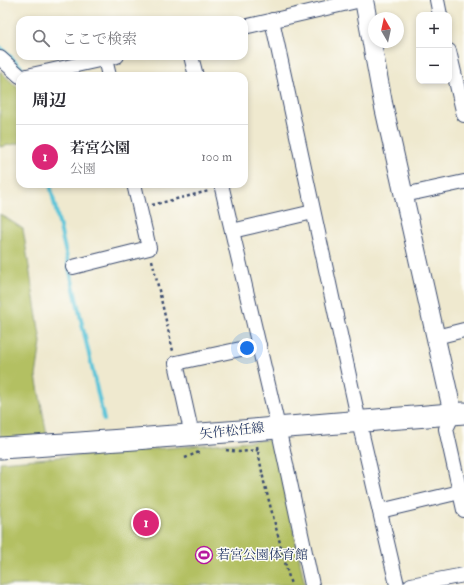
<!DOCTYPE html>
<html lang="ja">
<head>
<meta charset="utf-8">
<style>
	body { margin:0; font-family:"IM FELL Double Pica","Noto Serif JP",serif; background:#f7f7f7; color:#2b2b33 }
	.controls { position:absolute; right:12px; top:12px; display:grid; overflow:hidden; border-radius:8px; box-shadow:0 2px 6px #0003 }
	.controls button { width:36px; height:36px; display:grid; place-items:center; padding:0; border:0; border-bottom:1px solid #e1e1e2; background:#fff; color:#2b2b33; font:20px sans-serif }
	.compass { position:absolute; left:368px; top:12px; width:36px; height:36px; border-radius:50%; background:#fff; box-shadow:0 2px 6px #0003; rotate:351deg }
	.you { position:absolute; left:247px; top:348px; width:14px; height:14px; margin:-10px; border:3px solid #fff; border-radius:50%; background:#1a73e8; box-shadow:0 0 0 6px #1a73e833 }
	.badge { display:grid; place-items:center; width:26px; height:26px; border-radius:50%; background:#db2777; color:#fff; font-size:13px; font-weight:700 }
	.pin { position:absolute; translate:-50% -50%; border:2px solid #fff; box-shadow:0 1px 4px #0006 }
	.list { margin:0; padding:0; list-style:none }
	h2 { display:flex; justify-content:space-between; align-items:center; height:52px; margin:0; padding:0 16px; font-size:17px }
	h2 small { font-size:13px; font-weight:400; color:#7c7c81 }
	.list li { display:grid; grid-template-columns:26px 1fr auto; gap:12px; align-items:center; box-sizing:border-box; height:64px; padding:0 16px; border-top:1px solid #e1e1e2 }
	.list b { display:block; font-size:15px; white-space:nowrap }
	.list p { margin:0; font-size:13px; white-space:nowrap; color:#7c7c81 }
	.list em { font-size:13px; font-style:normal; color:#7c7c81 }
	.icon { flex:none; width:22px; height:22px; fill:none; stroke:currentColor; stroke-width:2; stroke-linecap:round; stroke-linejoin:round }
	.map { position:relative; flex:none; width:464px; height:585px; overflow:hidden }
	.search { position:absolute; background:#fff; box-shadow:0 2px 6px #0003; left:16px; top:16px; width:232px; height:44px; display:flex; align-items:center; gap:10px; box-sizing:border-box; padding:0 14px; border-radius:12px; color:#7c7c81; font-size:15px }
	.panel { position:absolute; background:#fff; box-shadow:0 2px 6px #0003; left:16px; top:72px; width:232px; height:116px; border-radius:12px }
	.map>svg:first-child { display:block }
	.green { fill:#b3c062; stroke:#677860 }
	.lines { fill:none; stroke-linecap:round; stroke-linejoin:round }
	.stream { stroke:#5dc5d9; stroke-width:4 }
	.minor-casing { stroke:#3b4b6f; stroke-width:16 }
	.tertiary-casing { stroke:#3b4b6f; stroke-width:20 }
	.secondary-casing { stroke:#3b4b6f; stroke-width:23 }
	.path { stroke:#3b4b6f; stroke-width:2.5; stroke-dasharray:3 3; stroke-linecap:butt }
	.minor { stroke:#fff; stroke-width:14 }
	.tertiary { stroke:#fff; stroke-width:18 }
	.secondary { stroke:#fff; stroke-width:21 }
	.labels { text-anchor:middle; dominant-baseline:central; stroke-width:3; stroke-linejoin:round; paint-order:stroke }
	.street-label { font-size:13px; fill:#1b2f5e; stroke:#fdfcf7 }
	.poi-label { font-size:13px; fill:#1b2f5e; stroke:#fdfcf7; text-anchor:start }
</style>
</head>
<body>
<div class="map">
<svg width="464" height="585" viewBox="0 0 464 585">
	<rect width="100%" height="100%" fill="#fdfcf7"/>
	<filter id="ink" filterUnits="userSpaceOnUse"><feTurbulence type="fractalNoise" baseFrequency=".025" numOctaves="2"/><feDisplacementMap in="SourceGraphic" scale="8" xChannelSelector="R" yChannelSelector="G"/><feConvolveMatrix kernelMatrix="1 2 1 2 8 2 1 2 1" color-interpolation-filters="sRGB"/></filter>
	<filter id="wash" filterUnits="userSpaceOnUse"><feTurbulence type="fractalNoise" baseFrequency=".012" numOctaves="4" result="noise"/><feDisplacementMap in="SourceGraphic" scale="16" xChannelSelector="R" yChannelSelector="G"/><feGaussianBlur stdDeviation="0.9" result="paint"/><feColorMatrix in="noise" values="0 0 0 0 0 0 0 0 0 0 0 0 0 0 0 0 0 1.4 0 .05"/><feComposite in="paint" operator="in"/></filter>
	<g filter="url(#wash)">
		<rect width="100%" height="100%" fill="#efe9cf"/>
		<g class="green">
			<path d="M0,71L20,90V143L0,147Z"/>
			<path d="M0,214L23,229L41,342L36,376L47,435L0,439Z"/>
			<path d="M274,439L305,585H0V462Z"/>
		</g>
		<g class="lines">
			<g class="stream">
				<path d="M0,47L24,70"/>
				<path d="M50,184L104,420"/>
			</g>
		</g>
	</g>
	<g filter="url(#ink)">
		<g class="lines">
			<g class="minor-casing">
				<g id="minor">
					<path d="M437,0L440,15"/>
					<path d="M272,20L359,422L397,585"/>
					<path d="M244,27L361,0"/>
					<path d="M449,51L464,115"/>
					<path d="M191,56L196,76"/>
					<path d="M0,58L20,76"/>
					<path d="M105,59L109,76"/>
					<path d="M27,76L117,56"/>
					<path d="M221,184L278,427L312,585"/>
					<path d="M404,195L464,182"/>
					<path d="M232,231L313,212"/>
					<path d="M73,267L149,248L134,184"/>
					<path d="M436,337L464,330"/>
					<path d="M453,414L446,429L464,510"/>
					<path d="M192,435L176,363L259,345"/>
					<path d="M380,511L460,492"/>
					<path d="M411,585L464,575"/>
				</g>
			</g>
			<g class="tertiary-casing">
				<path id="tertiary" d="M364,0L383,103L453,414"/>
			</g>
			<g class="secondary-casing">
				<path id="secondary" d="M0,448C155,439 309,425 464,413"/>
			</g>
			<g class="path">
				<path d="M152,205L209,191"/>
				<path d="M152,260L173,351"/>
				<path d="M257,446L264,482L291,585"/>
				<path d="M226,450L239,452L258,450"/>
				<path d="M185,458L199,452"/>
			</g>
			<use href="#minor" class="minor"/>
			<use href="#tertiary" class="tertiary"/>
			<use href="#secondary" class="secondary"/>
		</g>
	</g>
	<defs>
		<g id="stadium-ring" transform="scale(0.9)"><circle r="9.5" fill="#fdfcf7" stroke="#b5179e" stroke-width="1.5"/><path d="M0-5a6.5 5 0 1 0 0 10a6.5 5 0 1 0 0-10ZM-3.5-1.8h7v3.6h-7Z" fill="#b5179e"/></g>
	</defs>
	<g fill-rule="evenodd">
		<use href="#stadium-ring" x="204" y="555"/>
	</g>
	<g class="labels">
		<g class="street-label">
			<text transform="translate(232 431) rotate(-6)">矢作松任線</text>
		</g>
		<g class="poi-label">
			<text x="217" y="555">若宮公園体育館</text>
		</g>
	</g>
</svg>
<div class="controls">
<button>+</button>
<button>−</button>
</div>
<svg class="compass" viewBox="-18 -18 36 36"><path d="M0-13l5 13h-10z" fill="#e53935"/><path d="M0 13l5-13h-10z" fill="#7c7c81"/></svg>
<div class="you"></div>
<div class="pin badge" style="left:146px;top:523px">1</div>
<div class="search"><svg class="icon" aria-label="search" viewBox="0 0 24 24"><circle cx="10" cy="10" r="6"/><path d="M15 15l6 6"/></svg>ここで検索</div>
<section class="panel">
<h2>周辺<small></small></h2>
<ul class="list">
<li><span class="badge">1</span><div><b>若宮公園</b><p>公園</p></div><em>100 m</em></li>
</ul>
</section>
</div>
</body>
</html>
